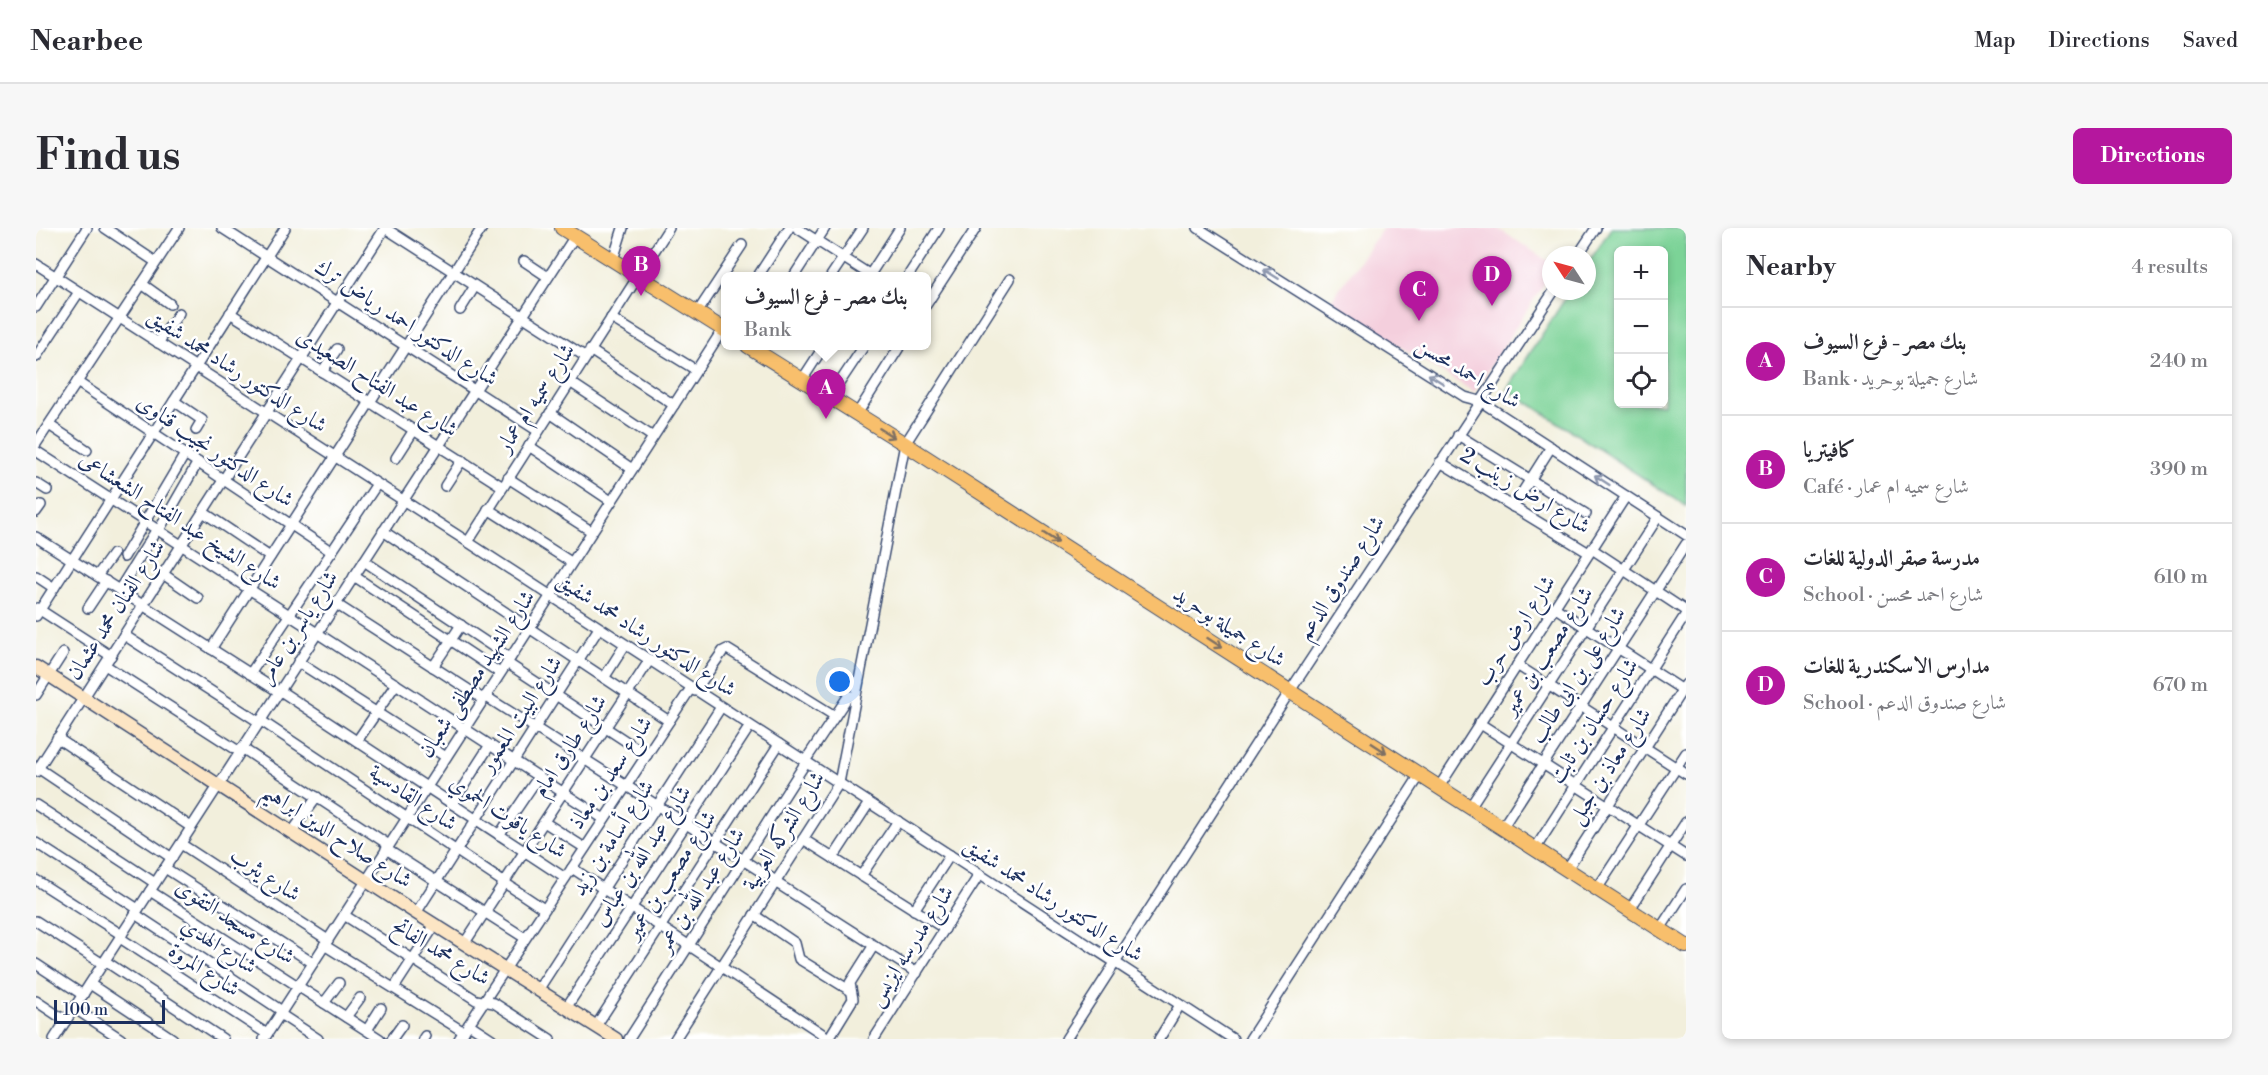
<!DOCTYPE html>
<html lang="en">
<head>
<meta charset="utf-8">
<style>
	body { margin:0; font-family:"Libre Bodoni",Amiri,serif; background:#f7f7f7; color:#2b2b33 }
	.controls { position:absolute; right:18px; top:18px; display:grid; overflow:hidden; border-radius:9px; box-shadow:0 3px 9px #0003 }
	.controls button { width:54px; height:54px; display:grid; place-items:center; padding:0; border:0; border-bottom:2px solid #e1e1e2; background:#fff; color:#2b2b33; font:30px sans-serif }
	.compass { position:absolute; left:1506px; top:18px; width:54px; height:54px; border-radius:50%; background:#fff; box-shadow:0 3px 9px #0003; rotate:306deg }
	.scale { position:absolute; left:18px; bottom:15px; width:111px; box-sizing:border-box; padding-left:6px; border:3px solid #1b2f5e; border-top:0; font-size:16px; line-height:21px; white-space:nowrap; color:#1b2f5e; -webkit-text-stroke:4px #fff; paint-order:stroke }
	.you { position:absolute; left:804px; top:454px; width:21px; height:21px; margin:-15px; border:4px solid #fff; border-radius:50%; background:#1a73e8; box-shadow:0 0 0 9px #1a73e833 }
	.badge { display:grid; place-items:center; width:39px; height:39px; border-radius:50%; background:#b5179e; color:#fff; font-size:20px; font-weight:700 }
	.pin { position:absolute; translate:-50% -50px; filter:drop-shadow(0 2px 3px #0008) }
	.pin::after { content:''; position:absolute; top:32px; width:21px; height:18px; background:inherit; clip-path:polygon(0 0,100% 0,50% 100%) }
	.popup { position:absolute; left:685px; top:44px; width:210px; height:78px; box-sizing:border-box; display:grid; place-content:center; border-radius:9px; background:#fff; filter:drop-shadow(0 2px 4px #0005); font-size:20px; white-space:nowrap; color:#7c7c81 }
	.popup b { font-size:22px; color:#2b2b33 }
	.popup::after { content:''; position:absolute; left:50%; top:100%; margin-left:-12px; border:12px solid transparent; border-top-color:#fff }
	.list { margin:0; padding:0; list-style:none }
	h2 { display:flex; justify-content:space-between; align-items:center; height:78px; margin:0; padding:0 24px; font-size:26px }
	h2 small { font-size:20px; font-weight:400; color:#7c7c81 }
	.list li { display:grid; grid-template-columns:39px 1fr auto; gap:18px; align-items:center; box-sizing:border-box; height:108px; padding:0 24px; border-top:2px solid #e1e1e2 }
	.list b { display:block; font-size:22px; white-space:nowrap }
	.list p { margin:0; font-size:20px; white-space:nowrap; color:#7c7c81 }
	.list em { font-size:20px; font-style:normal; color:#7c7c81 }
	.icon { flex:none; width:33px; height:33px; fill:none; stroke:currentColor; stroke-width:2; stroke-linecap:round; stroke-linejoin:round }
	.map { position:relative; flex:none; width:1650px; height:811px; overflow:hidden; border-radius:9px }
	header { display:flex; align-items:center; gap:36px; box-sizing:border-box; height:84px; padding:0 30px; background:#fff; border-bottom:2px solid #e1e1e2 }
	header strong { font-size:28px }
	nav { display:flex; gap:33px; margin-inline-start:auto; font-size:21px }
	.intro { display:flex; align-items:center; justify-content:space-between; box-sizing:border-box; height:144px; padding:0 36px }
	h1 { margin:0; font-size:42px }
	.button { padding:15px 27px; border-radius:9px; background:#b5179e; color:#fff; font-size:21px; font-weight:700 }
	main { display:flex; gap:36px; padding:0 36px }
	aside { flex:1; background:#fff; border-radius:9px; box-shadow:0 3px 9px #0003 }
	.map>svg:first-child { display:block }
	.built { fill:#f4cfdd }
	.green { fill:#7bd397; stroke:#4b817a; stroke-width:1.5; fill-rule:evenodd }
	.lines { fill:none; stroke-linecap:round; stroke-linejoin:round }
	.street-casing { stroke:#3b4c71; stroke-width:12 }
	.secondary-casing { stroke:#3b4c71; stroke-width:15 }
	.primary-casing { stroke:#3b4c71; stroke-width:16 }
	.street { stroke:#fff; stroke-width:9 }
	.secondary { stroke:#fce5c4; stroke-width:12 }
	.primary { stroke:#f8bf6c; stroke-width:14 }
	.oneway { stroke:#8d97ae }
	.oneway2 { stroke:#7e7064 }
	.labels { text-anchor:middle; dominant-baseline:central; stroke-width:5; stroke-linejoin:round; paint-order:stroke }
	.street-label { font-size:22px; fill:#1b2f5e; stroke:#fff }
</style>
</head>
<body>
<header>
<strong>Nearbee</strong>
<nav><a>Map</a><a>Directions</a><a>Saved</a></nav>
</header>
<div class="intro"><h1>Find us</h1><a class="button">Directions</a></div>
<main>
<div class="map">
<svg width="1650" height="811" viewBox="0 0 1650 811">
	<rect width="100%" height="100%" fill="#fff"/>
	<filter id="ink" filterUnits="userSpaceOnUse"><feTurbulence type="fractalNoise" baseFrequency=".0167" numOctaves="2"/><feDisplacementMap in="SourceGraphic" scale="12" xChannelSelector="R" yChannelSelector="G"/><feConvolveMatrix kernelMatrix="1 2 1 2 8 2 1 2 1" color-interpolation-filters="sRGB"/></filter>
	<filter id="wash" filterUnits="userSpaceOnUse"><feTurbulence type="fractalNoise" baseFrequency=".008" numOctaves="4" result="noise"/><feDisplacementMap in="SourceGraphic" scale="24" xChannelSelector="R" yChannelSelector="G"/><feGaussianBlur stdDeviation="1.35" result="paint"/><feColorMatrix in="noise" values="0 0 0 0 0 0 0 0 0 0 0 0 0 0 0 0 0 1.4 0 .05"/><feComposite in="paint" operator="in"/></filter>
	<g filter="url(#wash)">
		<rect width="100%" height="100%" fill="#f2efdc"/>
		<path class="built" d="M1347,0H1461L1515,35V45L1438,164L1293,75Z"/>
		<path class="green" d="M1575,0H1650V278L1471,161L1534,63H1551V37ZM1582,22H1628V176H1582Z"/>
	</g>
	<g filter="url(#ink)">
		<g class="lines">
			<g class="street-casing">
				<g id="street">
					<path d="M69,0L120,34"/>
					<path d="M186,0L502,203"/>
					<path d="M349,0L550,129"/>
					<path d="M761,0L836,48"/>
					<path d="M1162,0L1429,169L1444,173L1650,307"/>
					<path d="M1542,27L1560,0"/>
					<path d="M577,32L587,0"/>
					<path d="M488,33L512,49"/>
					<path d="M0,36L432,314L1197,811"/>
					<path d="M722,48L753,0"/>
					<path d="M758,48L789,0"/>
					<path d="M795,48L827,0"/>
					<path d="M833,48L864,0"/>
					<path d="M872,48L903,0"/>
					<path d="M106,56L134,76"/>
					<path d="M890,77L940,0"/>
					<path d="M0,79L51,0"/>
					<path d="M424,82L439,58"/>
					<path d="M194,85L467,259"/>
					<path d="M661,85L706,17"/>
					<path d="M575,90L660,142"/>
					<path d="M122,115L143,85"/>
					<path d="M554,122L638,177"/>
					<path d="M0,129L43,64"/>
					<path d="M286,144L301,121"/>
					<path d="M766,152L788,118"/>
					<path d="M41,154L296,324"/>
					<path d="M534,154L617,209"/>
					<path d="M794,169L828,118"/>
					<path d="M138,173L166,192L160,202"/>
					<path d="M514,185L596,241"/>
					<path d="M821,186L864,118"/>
					<path d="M13,197L51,222"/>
					<path d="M1422,207L1550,286"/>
					<path d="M0,216L143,0"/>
					<path d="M493,218L575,273"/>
					<path d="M0,223L568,591"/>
					<path d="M360,230L378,202"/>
					<path d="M1404,234L1553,325"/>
					<path d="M472,250L555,303"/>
					<path d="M0,255L11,262"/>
					<path d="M409,258L426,232"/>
					<path d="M1477,279L1515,219"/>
					<path d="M452,281L535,334"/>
					<path d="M0,284L5,277"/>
					<path d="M167,284L234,329"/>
					<path d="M123,302L162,234"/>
					<path d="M347,303L633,493"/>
					<path d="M0,309L243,464"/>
					<path d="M432,314L633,0"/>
					<path d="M1556,321L1650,383"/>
					<path d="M88,329L149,226"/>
					<path d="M328,333L474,430"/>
					<path d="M127,346L162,370"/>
					<path d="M0,348L18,360"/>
					<path d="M61,348L77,326"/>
					<path d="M318,348L464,445"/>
					<path d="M83,362L121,301"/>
					<path d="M300,376L447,471"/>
					<path d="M1518,379L1650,464"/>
					<path d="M1,380L75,428"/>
					<path d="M52,380L70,353"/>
					<path d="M0,388L249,0"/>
					<path d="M88,407L223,494"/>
					<path d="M175,421L446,0"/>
					<path d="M262,434L410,529"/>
					<path d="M471,435L611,527"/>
					<path d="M69,437L204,524"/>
					<path d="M1481,437L1650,546"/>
					<path d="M397,439L425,397"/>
					<path d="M214,446L341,256"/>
					<path d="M568,450L589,417"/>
					<path d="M243,462L529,650"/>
					<path d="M659,463L687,423L691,421L799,488"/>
					<path d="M0,467L27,425"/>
					<path d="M449,468L740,653"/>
					<path d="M224,492L508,681"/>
					<path d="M1443,495L1650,628"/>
					<path d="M21,510L155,599"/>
					<path d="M321,513L360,456"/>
					<path d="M206,520L353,617"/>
					<path d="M769,533L813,467"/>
					<path d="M2,540L136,630"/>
					<path d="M0,544L349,0"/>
					<path d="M1403,559L1590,268"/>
					<path d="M416,576L454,517"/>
					<path d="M0,577L119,655"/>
					<path d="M1434,579L1622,289"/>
					<path d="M508,594L549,620"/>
					<path d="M1466,600L1650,316"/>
					<path d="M256,604L281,569"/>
					<path d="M463,607L503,548"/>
					<path d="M767,611L909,701"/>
					<path d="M0,615L102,681"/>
					<path d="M145,616L292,712"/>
					<path d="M350,621L489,710"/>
					<path d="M1499,621L1650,386"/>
					<path d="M797,630L833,575"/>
					<path d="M129,640L277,735"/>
					<path d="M536,640L794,811"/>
					<path d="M1531,641L1650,456"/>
					<path d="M825,648L862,593"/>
					<path d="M0,652L86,707"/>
					<path d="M739,654L881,745"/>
					<path d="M1561,661L1650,525"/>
					<path d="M114,663L344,811"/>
					<path d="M1594,681L1650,594"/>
					<path d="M878,682L914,627"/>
					<path d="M380,685L563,400"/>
					<path d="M99,686L246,783"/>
					<path d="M308,687L440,772L458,775L514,811"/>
					<path d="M718,687L759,715L763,731L815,763"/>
					<path d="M0,693L67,736"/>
					<path d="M1624,701L1650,661"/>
					<path d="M84,710L231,806"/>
					<path d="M428,716L613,433"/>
					<path d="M288,717L428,804"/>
					<path d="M69,733L187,811"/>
					<path d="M0,736L47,767"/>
					<path d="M54,756L137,811"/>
					<path d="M358,760L399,697"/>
					<path d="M502,762L685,479"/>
					<path d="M0,773L30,793"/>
					<path d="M288,775L303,755"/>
					<path d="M38,780L85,811"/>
					<path d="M530,780L714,498"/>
					<path d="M244,786L282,811"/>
					<path d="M310,789L324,770"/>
					<path d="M433,796L456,811"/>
					<path d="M560,798L743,516"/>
					<path d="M331,802L345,780"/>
					<path d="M793,810L817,771L814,755L838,717"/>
					<path d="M18,811L539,8"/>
					<path d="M228,811L689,98"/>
					<path d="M356,811L366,797"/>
					<path d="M387,811L389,808"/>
					<path d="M423,811L655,460"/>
					<path d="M593,811L770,534"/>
					<path d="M639,811L803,555L869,216L974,51"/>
					<path d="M838,811L943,647"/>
					<path d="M1030,811L1254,463L1518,63"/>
					<path d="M1123,811L1144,777"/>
					<path d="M1214,811L1384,547"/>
				</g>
			</g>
			<g class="secondary-casing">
				<path id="secondary" d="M0,439L380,685L580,811"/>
			</g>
			<g class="primary-casing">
				<g id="primary">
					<path d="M526,0L690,103"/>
					<path d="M712,118L869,216L1650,718"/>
				</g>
			</g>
			<use href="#street" class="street"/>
			<use href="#secondary" class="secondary"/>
			<use href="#primary" class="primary"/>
		</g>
		<defs><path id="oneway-shaft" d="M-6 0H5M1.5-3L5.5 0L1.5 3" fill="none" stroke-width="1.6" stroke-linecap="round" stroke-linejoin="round" transform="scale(1.5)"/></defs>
		<g class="oneway">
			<use href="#oneway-shaft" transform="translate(1235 46) rotate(-148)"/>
			<use href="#oneway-shaft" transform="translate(1400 151) rotate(-148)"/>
			<use href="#oneway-shaft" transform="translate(1566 252) rotate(-147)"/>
		</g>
		<g class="oneway2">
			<use href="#oneway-shaft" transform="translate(851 205) rotate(32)"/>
			<use href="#oneway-shaft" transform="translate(1015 310) rotate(33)"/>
			<use href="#oneway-shaft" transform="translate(1179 415) rotate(33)"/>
			<use href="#oneway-shaft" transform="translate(1343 520) rotate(33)"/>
		</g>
	</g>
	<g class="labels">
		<g class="street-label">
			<text transform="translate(370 95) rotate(33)">شارع الدكتور احمد رياض ترك</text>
			<text transform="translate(201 143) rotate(33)">شارع الدكتور رشاد محمد شفيق</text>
			<text transform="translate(1432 145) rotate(31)">شارع احمد محسن</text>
			<text transform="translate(341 155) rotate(32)">شارع عبد الفتاح الصعيدى</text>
			<text transform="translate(500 170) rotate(-57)">شارع سميه ام عمار</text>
			<text transform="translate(179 223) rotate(34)">شارع الدكتور نجيب قناوى</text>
			<text transform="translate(1489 263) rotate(31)">شارع ارض زينب 2</text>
			<text transform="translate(144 293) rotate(33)">شارع الشيخ عبد الفتاح الشعشاعى</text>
			<text transform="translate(1305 350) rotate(-57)">شارع صندوق الدعم</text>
			<text transform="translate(80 382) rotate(-57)">شارع الفنان محمد عثمان</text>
			<text transform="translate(262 399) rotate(-57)">شارع ياسر بن عامر</text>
			<text transform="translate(1193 399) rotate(33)">شارع جميلة بوحريد</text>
			<text transform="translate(1480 403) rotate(-57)">شارع ارض حرب</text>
			<text transform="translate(610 407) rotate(33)">شارع الدكتور رشاد محمد شفيق</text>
			<text transform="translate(1512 423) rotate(-57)">شارع مصعب بن عمير</text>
			<text transform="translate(441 446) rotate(-57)">شارع الشهيد مصطفى شعبان</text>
			<text transform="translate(1542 447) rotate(-57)">شارع على بن ابى طالب</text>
			<text transform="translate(485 486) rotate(-57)">شارع البيت المعمور</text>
			<text transform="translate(1558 493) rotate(-57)">شارع حسان بن ثابت</text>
			<text transform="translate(534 518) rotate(-57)">شارع طارق امام</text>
			<text transform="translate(1574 538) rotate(-57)">شارع معاذ بن جبل</text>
			<text transform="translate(575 545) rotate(-56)">شارع سعد بن معاذ</text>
			<text transform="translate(377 570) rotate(34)">شارع القادسية</text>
			<text transform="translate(472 589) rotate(33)">شارع ياقوت الحموي</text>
			<text transform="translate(748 603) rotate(-58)">شارع الشركه العربية</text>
			<text transform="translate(301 608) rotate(33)">شارع صلاح الدين ابراهيم</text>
			<text transform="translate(577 610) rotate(-57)">شارع أسامة بن زيد</text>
			<text transform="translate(606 628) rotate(-57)">شارع عبد الله بن عباس</text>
			<text transform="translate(229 647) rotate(33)">شارع يثرب</text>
			<text transform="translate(635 647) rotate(-57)">شارع مصعب بن عمير</text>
			<text transform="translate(665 662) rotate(-57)">شارع عبد الله بن عمر</text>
			<text transform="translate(1017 672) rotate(33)">شارع الدكتور رشاد محمد شفيق</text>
			<text transform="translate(199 694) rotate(33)">شارع مسجد التقوى</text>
			<text transform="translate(183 718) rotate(33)">شارع الهدي</text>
			<text transform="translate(875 718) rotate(-57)">شارع مدرسه ايزيس</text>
			<text transform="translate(405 724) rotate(31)">شارع محمد الفاتح</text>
			<text transform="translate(168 742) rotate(33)">شارع المروة</text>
		</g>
	</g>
</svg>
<div class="controls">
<button>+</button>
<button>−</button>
<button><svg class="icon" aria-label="locate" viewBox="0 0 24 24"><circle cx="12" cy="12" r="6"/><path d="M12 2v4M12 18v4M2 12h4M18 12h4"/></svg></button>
</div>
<svg class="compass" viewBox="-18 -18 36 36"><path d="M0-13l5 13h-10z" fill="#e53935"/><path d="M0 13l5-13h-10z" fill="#7c7c81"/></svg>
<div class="scale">100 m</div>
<div class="you"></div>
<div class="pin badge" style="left:790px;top:191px">A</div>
<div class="popup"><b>بنك مصر - فرع السيوف</b>Bank</div>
<div class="pin badge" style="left:605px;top:68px">B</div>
<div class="pin badge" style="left:1383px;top:93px">C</div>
<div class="pin badge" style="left:1456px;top:78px">D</div>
</div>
<aside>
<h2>Nearby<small>4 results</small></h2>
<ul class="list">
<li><span class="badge">A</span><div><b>بنك مصر - فرع السيوف</b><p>Bank · شارع جميلة بوحريد</p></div><em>240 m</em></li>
<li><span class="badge">B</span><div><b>كافيتريا</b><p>Café · شارع سميه ام عمار</p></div><em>390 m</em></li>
<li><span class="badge">C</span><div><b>مدرسة صقر الدولية للغات</b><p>School · شارع احمد محسن</p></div><em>610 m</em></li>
<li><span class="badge">D</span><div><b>مدارس الاسكندرية للغات</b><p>School · شارع صندوق الدعم</p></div><em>670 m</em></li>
</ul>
</aside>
</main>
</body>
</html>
